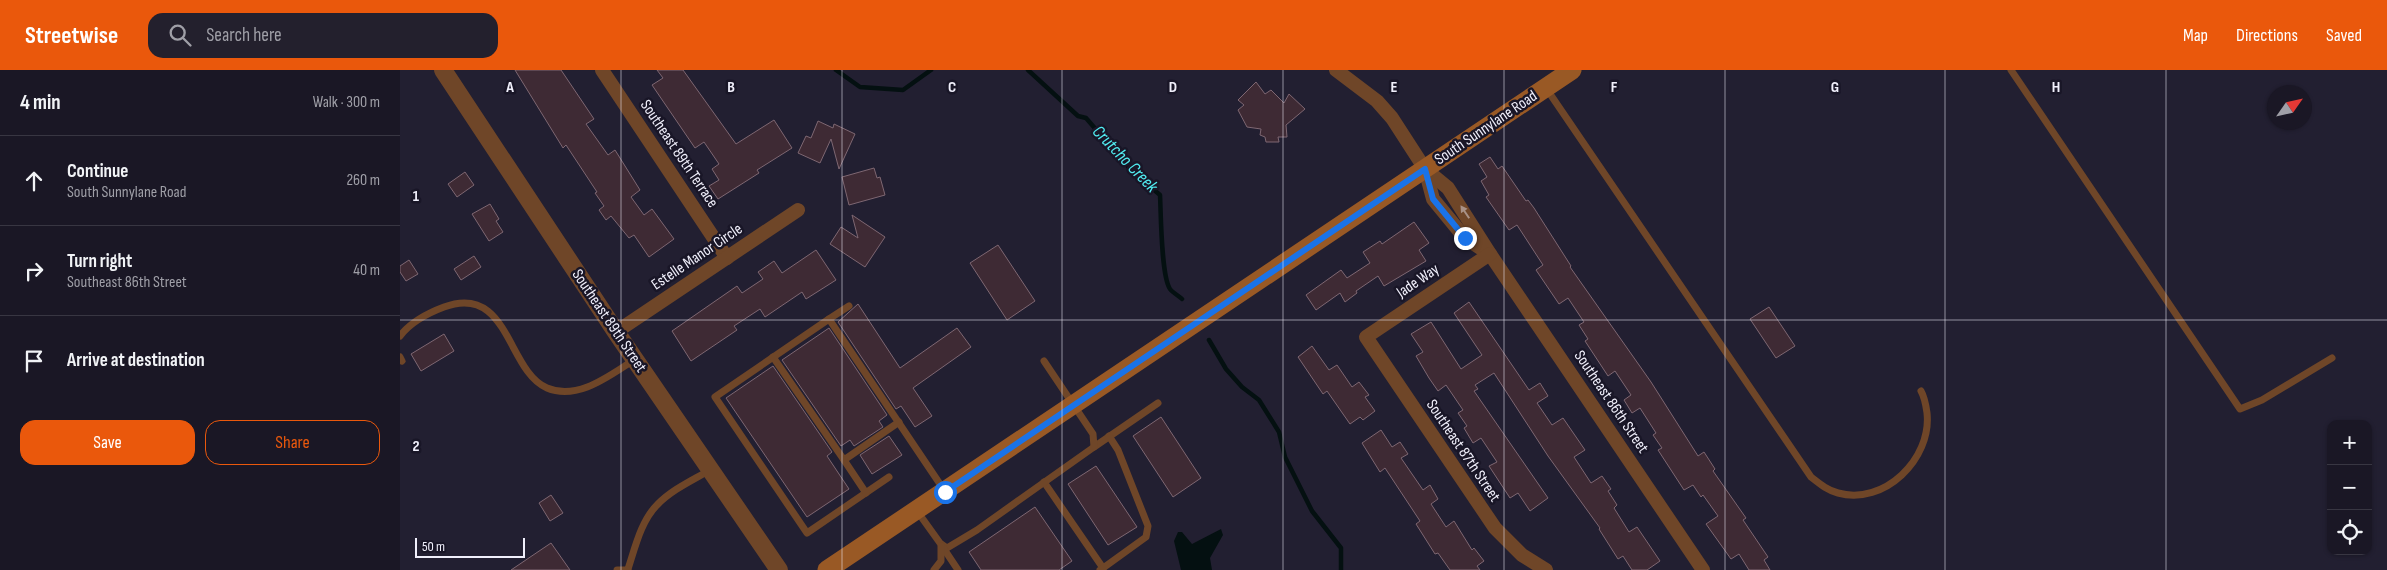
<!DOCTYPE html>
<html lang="en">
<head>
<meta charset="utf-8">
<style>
	body { margin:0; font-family:"Sofia Sans Condensed",sans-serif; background:#23202d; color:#f1f3f6 }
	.controls { position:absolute; right:15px; bottom:15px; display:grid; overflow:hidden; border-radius:10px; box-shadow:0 1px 4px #0004 }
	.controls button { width:45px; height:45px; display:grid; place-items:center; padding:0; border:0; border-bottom:1px solid #383642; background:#1a1725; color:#f1f3f6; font:25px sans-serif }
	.compass { position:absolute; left:1867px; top:15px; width:45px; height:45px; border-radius:50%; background:#1a1725; box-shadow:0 1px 4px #0004; rotate:56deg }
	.scale { position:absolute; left:15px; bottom:12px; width:110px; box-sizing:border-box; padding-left:5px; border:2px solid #f0effb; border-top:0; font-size:14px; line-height:18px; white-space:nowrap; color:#f0effb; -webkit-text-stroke:4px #191627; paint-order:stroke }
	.stop { position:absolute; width:15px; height:15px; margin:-11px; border:4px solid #1a73e8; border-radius:50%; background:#fff }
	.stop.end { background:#1a73e8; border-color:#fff; box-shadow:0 1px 5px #0008 }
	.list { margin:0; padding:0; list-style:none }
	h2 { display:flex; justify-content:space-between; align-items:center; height:65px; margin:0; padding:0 20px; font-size:21px }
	h2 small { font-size:16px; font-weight:400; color:#9f9fa7 }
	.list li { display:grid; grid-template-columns:32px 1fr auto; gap:15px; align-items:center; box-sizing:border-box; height:90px; padding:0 20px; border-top:1px solid #383642 }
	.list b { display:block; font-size:19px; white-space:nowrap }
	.list p { margin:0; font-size:16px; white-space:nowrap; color:#9f9fa7 }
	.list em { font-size:16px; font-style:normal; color:#9f9fa7 }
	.actions { display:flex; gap:10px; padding:15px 20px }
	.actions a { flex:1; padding:11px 0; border:1px solid #ea580c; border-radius:15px; text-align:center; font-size:18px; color:#ea580c }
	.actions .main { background:#ea580c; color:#fff }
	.icon { flex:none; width:28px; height:28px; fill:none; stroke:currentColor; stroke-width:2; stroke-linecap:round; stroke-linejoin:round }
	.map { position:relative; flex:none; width:1987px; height:500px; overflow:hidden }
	header { display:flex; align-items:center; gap:30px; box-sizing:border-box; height:70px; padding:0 25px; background:#ea580c; color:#fff }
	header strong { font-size:24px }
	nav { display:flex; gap:28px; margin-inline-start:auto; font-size:18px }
	.search { width:350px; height:45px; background:#23202d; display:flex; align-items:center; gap:12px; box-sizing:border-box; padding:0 18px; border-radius:15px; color:#9f9fa7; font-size:19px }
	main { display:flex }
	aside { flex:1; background:#1a1725 }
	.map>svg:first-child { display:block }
	.water { fill:#041011 }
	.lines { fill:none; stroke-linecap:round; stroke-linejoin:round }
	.stream { stroke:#041011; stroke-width:4.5 }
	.building { fill:#3e2a34; stroke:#7e6772 }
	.service { stroke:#6f4628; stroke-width:7 }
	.minor { stroke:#6f4628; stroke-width:14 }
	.tertiary { stroke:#6f4628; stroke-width:18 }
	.secondary { stroke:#995925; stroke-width:19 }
	.oneway { fill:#a99287 }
	.route { stroke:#1a73e8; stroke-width:6 }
	.grid { fill:none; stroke:#f0effb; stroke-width:1; stroke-opacity:0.55 }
	.labels { text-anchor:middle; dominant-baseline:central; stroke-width:5; stroke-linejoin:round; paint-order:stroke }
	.street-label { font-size:16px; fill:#f0effb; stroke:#191627 }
	.water-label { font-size:18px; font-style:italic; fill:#51ecf1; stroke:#191627 }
	.grid-label { font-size:16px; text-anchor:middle; font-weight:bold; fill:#f0effb; stroke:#191627; stroke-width:5; stroke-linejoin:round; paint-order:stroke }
</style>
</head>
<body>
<header>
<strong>Streetwise</strong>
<div class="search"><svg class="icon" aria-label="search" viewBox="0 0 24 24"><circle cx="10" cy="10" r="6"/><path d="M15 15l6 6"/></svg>Search here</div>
<nav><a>Map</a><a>Directions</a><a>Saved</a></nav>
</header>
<main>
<aside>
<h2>4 min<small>Walk · 300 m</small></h2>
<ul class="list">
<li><svg class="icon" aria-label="ahead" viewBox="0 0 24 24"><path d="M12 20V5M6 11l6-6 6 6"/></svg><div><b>Continue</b><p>South Sunnylane Road</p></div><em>260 m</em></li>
<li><svg class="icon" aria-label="right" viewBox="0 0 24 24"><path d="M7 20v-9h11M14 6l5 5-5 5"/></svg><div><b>Turn right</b><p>Southeast 86th Street</p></div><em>40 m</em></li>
<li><svg class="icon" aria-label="arrive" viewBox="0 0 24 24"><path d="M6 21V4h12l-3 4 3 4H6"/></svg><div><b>Arrive at destination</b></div></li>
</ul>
<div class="actions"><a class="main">Save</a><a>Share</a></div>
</aside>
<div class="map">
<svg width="1987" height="500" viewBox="0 0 1987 500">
	<rect width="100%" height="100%" fill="#221f31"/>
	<path class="water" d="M821,459L823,465L810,488L812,500H781L774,471L778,462H782L792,474Z"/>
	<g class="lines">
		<g class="stream">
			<path d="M436,0L460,17L503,20L531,0"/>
			<path d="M628,0L678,46L686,48L732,101L760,125C761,143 761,206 770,219C773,223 779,226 782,229"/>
			<path d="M809,270L826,299L842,317L859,330L879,362L885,387L912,441L941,478V500"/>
		</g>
	</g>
	<g class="building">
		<path d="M115,0H161L194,49L186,54L208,85L215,80L240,120L231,127L244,145L252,139L274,169L249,187L234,165L229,168L211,146L206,150L199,140L204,136L195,123L197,122L166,75L163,78Z"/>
		<path d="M257,0H283L336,74L374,50L392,78L357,100L359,103L318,129L309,116L319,110L312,99L319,94L304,72L295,78L252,15L263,8Z"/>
		<path d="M856,12L865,24L871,20L884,33L889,24L905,39L886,55L887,67H878L879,72H866L865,67L860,65L861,59L847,57L838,40L844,35L838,30Z"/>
		<path d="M418,51L433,58L434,54L455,64L439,99L431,69L420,93L398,83L406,66L411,68Z"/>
		<path d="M1090,87L1098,99L1102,96L1126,131L1128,130L1134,138L1171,196L1170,197L1251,312L1298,386L1304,382L1315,399L1313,401L1346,448L1343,450L1368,487L1364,490L1370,500H1349L1339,484L1331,489L1306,454L1318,446L1303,425L1301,427L1293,415L1284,420L1258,380L1262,378L1253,365L1256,363L1240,338L1232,343L1224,330L1231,325L1215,301L1208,306L1185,271L1188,269L1179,255L1184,252L1168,228L1159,234L1136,200L1143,195L1117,155L1109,160L1086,127L1089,125L1081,111L1087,107L1079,94Z"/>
		<path d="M474,98L477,108L480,107L485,125L449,135L442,107Z"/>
		<path d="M65,102L74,115L57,127L48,114Z"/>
		<path d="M90,134L99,149L96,151L103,162L89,171L72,144Z"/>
		<path d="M452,145L485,167L465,197L430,174L441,157L458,168Z"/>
		<path d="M1014,152L1029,173L1019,180L1026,191L984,216L978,206L956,221L957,223L945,232L940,223L916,240L906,225L941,200L947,208L970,193L963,182L980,171L982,174Z"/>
		<path d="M598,175L635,231L607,250L570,193Z"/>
		<path d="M416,180L436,210L406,229L402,222L365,247L360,239L334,256L337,260L291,291L272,261L337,216L342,223L363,209L358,202L374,191L382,203Z"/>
		<path d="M74,186L81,197L61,210L54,199Z"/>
		<path d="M9,190L18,204L6,211L0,202V196Z"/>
		<path d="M1069,232L1129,320L1140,313L1148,326L1137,333L1152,355L1163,348L1185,380L1174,387L1191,413L1202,406L1211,419L1208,421L1217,435L1214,438L1229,462L1237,457L1260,491L1247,500H1232L1223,486L1218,489L1199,459L1200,458L1148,386L1094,303L1075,315L1078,319L1074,321L1148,428L1130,441L1118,423L1110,428L1089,396L1097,392L1081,368L1073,373L1064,358L1067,356L1058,343L1063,340L1046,315L1038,321L1029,308L1016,286L1023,282L1011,264L1031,252L1061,299L1082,285L1054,243Z"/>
		<path d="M458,234L500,298L557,258L571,277L513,318L532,346L515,357L501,336L496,339L438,252Z"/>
		<path d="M1369,237L1395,276L1376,288L1350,249Z"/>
		<path d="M429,258L487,345L479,351L483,357L454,376L450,370L441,376L382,290Z"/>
		<path d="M44,264L54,281L21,301L11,284Z"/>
		<path d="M912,276L929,300L937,295L952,317L959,312L969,325L965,327L975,341L963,350L960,347L950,354L927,321L923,324L898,287Z"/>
		<path d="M373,296L432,382L427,386L449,419L407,447L326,328Z"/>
		<path d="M761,347L801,408L773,427L733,366Z"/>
		<path d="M981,360L992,377L1000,372L1008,384L1001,388L1023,420L1030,415L1038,429L1031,434L1046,457L1054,451L1072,480L1074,478L1084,491L1077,496L1080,500H1050L1038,483L1035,484L1016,454L1020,451L985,398L980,402L962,373Z"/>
		<path d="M489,366L502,385L472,404L460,385Z"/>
		<path d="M696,396L737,457L708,475L668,414Z"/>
		<path d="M151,425L163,443L150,451L139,433Z"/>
		<path d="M635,437L672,491L659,500H581L569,482Z"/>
		<path d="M151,473L170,500H111Z"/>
	</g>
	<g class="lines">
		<g class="service">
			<path d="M1611,0L1840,339L1862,330L1932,288"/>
			<path d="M1146,18L1411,407C1420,414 1427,420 1438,423C1484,436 1532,389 1527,343C1526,336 1525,328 1521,321"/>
			<path d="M449,236L429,249L544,420"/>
			<path d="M429,249L315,327L407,463L489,407"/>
			<path d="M0,266C10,253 28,243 44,237C109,213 107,301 147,318C178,331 210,305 234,290"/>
			<path d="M0,287L2,291"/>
			<path d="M373,287L444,390L499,352"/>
			<path d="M694,377L758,333"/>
			<path d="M444,390L466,423"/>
			<path d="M644,412L703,498L700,500"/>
			<path d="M517,441L540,473L547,478L577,460L694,377L693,364L644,291"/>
			<path d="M542,476L558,500"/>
			<path d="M703,498L746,467L748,456L718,380L709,366"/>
			<path d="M228,499C235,478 241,451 257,435C271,420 293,410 310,400"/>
			<path d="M217,500H228"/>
			<path d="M534,500L541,491V476"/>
		</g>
		<g class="minor">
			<path d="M202,0L327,188"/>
			<path d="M936,0L977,31L992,48L1025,99L1033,129L1065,168L1088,183"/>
			<path d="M1025,99L1048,118L1090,184L1303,500"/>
			<path d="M1090,184L966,267L1095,458L1122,485L1146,500"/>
			<path d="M216,262L398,140"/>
		</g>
		<path class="tertiary" d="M43,0L216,262L379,500"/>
		<path class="secondary" d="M427,500L1172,0"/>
	</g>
	<defs><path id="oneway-solid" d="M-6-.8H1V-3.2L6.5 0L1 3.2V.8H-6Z" transform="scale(1.25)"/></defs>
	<use class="oneway" href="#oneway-solid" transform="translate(1065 142) rotate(-124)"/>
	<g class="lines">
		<path class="route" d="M545,422L1025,99L1033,129L1065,168"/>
	</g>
	<path class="grid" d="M221,0V500M442,0V500M662,0V500M883,0V500M1104,0V500M1325,0V500M1545,0V500M1766,0V500M0,250H1987"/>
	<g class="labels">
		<g class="street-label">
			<text transform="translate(1086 58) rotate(-34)">South Sunnylane Road</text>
			<text transform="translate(279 84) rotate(56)">Southeast 89th Terrace</text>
			<text transform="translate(297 187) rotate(-34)">Estelle Manor Circle</text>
			<text transform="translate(1018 211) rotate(-34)">Jade Way</text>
			<text transform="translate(209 251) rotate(56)">Southeast 89th Street</text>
			<text transform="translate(1211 332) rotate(56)">Southeast 86th Street</text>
			<text transform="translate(1063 381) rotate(56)">Southeast 87th Street</text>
		</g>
		<g class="water-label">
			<text transform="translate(725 89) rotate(46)">Crutcho Creek</text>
		</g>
	</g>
	<g class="grid-label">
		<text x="110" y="22">A</text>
		<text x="331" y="22">B</text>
		<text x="552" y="22">C</text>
		<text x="773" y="22">D</text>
		<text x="994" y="22">E</text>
		<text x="1214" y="22">F</text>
		<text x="1435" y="22">G</text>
		<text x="1656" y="22">H</text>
		<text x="16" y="131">1</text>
		<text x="16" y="381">2</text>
	</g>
</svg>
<div class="controls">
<button>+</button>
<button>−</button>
<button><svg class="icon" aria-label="locate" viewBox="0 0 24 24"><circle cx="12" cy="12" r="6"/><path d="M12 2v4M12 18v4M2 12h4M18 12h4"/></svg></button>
</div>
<svg class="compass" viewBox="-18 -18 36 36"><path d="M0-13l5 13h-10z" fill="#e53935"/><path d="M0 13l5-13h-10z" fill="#9f9fa7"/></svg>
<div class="scale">50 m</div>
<div class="stop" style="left:545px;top:422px"></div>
<div class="stop end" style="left:1065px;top:168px"></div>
</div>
</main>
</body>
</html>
